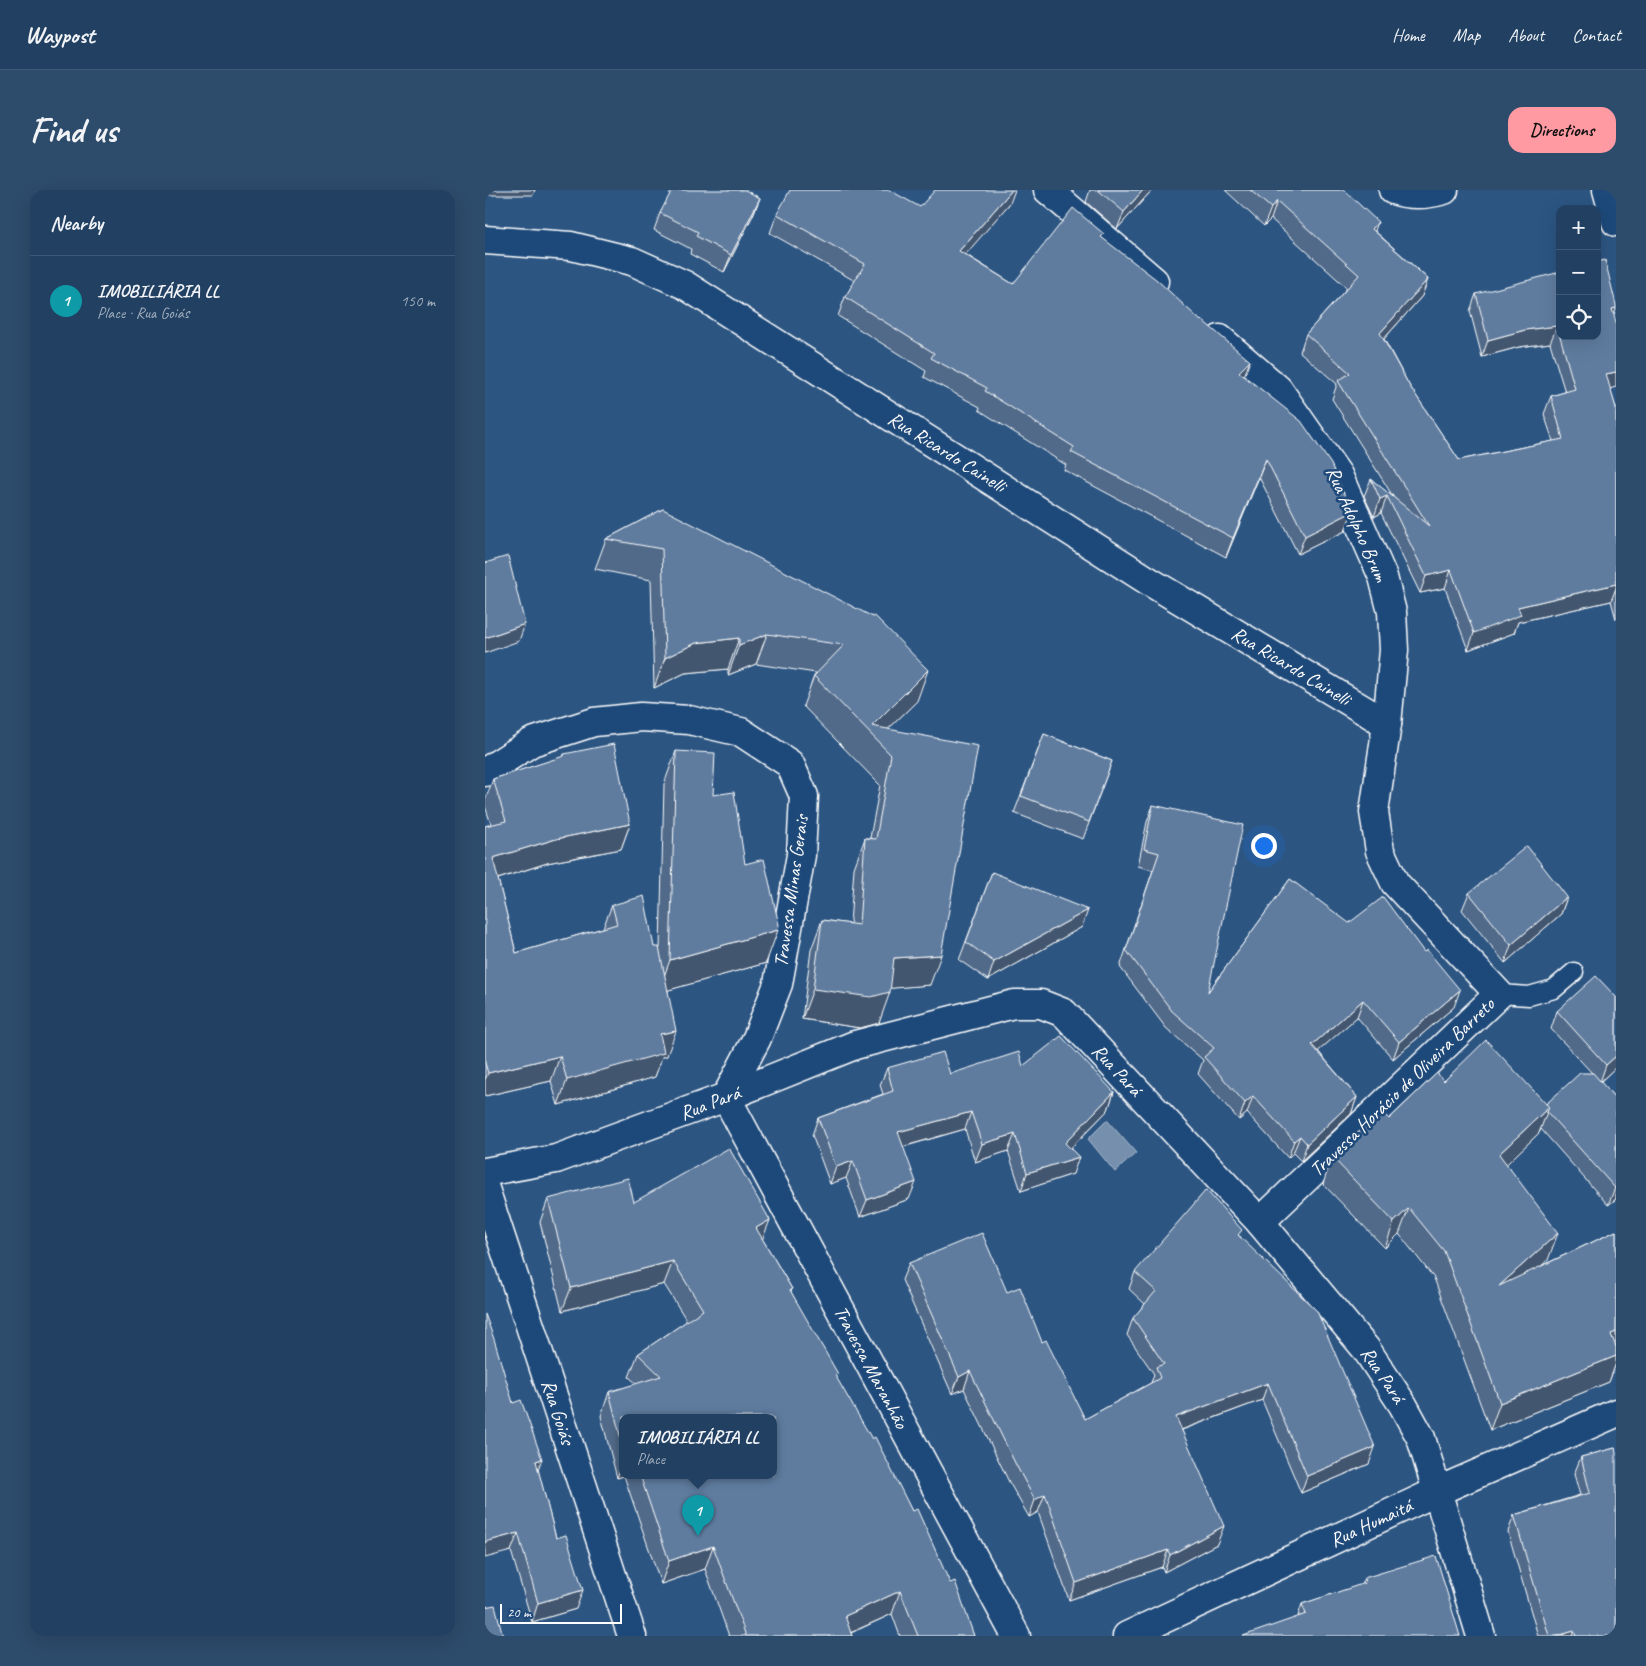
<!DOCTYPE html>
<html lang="en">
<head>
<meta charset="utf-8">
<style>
	body { margin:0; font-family:Caveat,sans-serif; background:#2d4b6b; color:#f1f3f6 }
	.controls { position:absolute; right:15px; top:15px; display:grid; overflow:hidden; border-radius:10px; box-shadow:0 5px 20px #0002 }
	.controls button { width:45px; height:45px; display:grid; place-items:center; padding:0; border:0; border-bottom:1px solid #3e5977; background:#214062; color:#f1f3f6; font:25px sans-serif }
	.scale { position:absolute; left:15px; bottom:12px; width:122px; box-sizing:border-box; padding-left:5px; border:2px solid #fff; border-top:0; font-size:14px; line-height:18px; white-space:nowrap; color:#fff; -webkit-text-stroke:4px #1f4a7a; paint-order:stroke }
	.you { position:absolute; left:778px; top:655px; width:18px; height:18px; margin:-12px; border:4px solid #fff; border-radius:50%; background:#1a73e8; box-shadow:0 0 0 8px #1a73e833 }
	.badge { display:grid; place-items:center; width:32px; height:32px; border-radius:50%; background:#ff9aa2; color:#fff; font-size:16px; font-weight:700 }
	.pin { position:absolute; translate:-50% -41px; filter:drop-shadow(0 1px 2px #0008) }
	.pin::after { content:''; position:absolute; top:26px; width:18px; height:15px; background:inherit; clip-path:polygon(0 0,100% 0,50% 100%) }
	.popup { position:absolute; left:134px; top:1224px; width:158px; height:65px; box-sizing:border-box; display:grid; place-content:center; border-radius:10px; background:#214062; filter:drop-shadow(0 1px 4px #0005); font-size:16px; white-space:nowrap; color:#a2afbe }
	.popup b { font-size:19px; color:#f1f3f6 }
	.popup::after { content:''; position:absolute; left:50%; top:100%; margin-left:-10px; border:10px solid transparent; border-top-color:#214062 }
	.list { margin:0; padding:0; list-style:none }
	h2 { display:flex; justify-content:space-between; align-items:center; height:65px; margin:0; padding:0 20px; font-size:21px }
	h2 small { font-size:16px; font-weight:400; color:#a2afbe }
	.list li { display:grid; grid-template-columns:32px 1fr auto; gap:15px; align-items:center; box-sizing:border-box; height:90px; padding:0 20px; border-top:1px solid #3e5977 }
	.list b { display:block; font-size:19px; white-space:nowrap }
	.list p { margin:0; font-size:16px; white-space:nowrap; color:#a2afbe }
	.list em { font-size:16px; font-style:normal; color:#a2afbe }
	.icon { flex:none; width:28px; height:28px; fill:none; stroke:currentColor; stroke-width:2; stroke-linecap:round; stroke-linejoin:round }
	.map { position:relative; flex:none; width:1131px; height:1446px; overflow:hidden; border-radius:15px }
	header { display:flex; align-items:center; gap:30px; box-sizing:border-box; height:70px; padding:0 25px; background:#214062; border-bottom:1px solid #3e5977 }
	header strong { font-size:24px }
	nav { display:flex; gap:28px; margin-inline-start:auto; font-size:18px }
	.intro { display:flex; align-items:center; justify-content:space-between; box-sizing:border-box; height:120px; padding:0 30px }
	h1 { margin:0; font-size:35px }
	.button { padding:12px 22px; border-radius:15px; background:#ff9aa2; color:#111; font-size:18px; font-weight:700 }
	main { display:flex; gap:30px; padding:0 30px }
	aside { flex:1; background:#214062; border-radius:15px; box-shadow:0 5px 20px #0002 }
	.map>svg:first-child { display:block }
	.water { fill:#748fad; stroke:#acbcce }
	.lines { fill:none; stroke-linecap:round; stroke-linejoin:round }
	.service-casing { stroke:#fff; stroke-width:21 }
	.minor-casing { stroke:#fff; stroke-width:31 }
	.tertiary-casing { stroke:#fff; stroke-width:31 }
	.service { stroke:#1f4a7a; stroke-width:18 }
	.minor { stroke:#1f4a7a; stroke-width:28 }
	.tertiary { stroke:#1f4a7a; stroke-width:28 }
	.wall { fill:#516b89; stroke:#fff; fill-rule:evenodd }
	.shaded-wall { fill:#42576f; stroke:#fff }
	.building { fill:#5e7c9f; stroke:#fff }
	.labels { text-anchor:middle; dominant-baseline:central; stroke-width:5; stroke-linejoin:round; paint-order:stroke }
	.street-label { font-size:20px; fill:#fff; stroke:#1f4a7a }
</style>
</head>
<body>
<header>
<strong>Waypost</strong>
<nav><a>Home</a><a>Map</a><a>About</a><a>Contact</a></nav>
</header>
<div class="intro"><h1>Find us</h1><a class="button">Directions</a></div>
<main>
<aside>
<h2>Nearby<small></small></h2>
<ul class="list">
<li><span class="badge" style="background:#0f9aa8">1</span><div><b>IMOBILIÁRIA LL</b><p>Place · Rua Goiás</p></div><em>150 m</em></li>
</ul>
</aside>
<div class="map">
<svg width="1131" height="1446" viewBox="0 0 1131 1446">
	<rect width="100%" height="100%" fill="#2c5582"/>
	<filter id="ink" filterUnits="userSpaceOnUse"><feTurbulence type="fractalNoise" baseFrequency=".02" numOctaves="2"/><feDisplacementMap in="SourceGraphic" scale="10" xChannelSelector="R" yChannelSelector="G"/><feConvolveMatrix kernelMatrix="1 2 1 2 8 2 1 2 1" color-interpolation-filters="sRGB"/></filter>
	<g filter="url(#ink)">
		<path class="water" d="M622,930L651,963L630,982L603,949Z"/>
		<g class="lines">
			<g class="service-casing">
				<path id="service" d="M1014,804L1044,806L1069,799L1089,782"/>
			</g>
			<g class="minor-casing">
				<g id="minor">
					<path d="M563,0L669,91"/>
					<path d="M908,0C925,6 942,5 959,0"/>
					<path d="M0,50L86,56L147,71L200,95L662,390L902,534"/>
					<path d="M735,149L793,199L853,285L898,387L907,422L909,460L902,534L889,622L895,661L910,693L1014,804L775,1032"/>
					<path d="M0,582L47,552L109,532L156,527L204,530L256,542L305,574L319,606L316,665L293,794L272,848L241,907"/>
					<path d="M241,907L531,1446"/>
					<path d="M0,982L71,969L241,907L370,855L529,814H556L579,823L775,1032L881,1159L918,1215L936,1248L996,1446"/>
					<path d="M0,999L147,1446"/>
				</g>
			</g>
			<g class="tertiary-casing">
				<g id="tertiary">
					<path d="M1122,0L1131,32"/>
					<path d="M642,1446L953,1301L1131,1223"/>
				</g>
			</g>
			<use href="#service" class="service"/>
			<use href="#minor" class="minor"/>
			<use href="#tertiary" class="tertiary"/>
		</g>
		<g class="wall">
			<path d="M605,0H667L632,39L601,12Z"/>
			<path d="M740,0H859L890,41L943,89L937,106L899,149L924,195L974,270L1068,251L1059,224L1066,206L1080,202L1065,153L1034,157L997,167L985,121L991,104L1129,125L1125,199L1131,218V429L1126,411L1033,432L1029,443L983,460L960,398L935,403L896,323L889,327L879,306L886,289L909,308L847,209L852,194L815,162L821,144L862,98L786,29L779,36Z"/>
			<path d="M275,8L268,25L239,82L205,64L206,59L169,40L175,23Z"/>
			<path d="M525,13L480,64L528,94L617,48L759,185L860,341L813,364L774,287L741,367L579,280L581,275L494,220L495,217L439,187L441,181L353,126L360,107L370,91L285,43L292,24Z"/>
			<path d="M178,319L432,511L403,539L445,795L405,798L394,833L375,838L317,829L326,760L337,730L365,734L369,678L380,648H385L395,595L318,516L329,486L331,483L271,474L243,485V479L200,483L169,498L166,390L110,379L121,349Z"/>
			<path d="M559,544L627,571L598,649L529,623Z"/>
			<path d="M191,561L228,605L260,674L281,773L183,800L182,866L177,867L170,887L73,915L66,891L0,906V636L6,634L0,616V611L8,589L78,567L79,564L145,634L136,659L62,673L13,689L31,763L118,738L127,715L169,757L175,758L179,594Z"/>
			<path d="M668,615L723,802L805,689L969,817L908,869L872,827L833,861L872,907L866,924L816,971L808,963L803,968L762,923L754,930L713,884L718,870L681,838L635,777L668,680L653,676L662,632Z"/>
			<path d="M507,682L597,737L503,790L474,770Z"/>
			<path d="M984,703L1082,707L1076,724L1020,773L977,720Z"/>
			<path d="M1131,807V877L1115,892L1131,909V1009L1123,1015L1056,939L1054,943L1021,974L1063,1070L1056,1076L1131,1041V1173L1124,1192L1005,1240L949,1088L914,1044L900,1058L838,994L847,967L959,891L1061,914L1107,883L1066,839L1072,821Z"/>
			<path d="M538,876L629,902L623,920L586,958L588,984L536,1001L523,961L490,972L480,939L418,957L424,1009L375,1027L361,988L345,994L327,945L333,928L398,904L395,895L402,878L465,884Z"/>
			<path d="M63,1009L149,1012L278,1050L307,1099L306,1102L351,1188L427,1321L465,1393L489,1446H415L407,1424L366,1443L367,1446H244L220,1379L176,1394L139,1286L132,1288L116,1226L124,1202L152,1194L144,1187L153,1164L202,1131L179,1094L77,1121L55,1032ZM138,1227L288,1285H138Z"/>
			<path d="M755,1046L884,1274L816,1303L777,1210L697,1240L732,1354L679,1382L677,1377L584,1410L553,1322L544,1327L524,1292L479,1199L467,1204L417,1090L424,1073L522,1102L557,1152L600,1229L666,1193L669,1184L642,1145L648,1128L660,1114L644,1099L650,1082Z"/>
			<path d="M28,1213L53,1280L71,1348L91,1419L47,1432L26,1361Z"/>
			<path d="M1130,1258L1131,1446H1053L1023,1342L1029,1325L1095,1305L1089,1284L1096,1267Z"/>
			<path d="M879,1388L975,1446L813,1426L817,1414L876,1395Z"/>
		</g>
		<g class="shaded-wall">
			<path d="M0,0H50L48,5H0Z"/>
			<path d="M527,0H530L525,13L468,79L474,61Z"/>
			<path d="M658,0H667L632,39L639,22Z"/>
			<path d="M275,8L268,25L239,82L246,65Z"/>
			<path d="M792,11L786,29L779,36L786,18Z"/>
			<path d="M893,32L887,49V39Z"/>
			<path d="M943,89L937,106L889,160L895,143Z"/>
			<path d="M1131,118V119L1125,135L1127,119Z"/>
			<path d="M1072,136L1065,153L1034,157L997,167L1003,150L1040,140Z"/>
			<path d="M765,171L758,189L754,182Z"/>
			<path d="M1131,182V197L1115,202L1121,184Z"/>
			<path d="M781,269L774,287L741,367L748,348Z"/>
			<path d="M902,306L896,323L889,327L895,309Z"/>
			<path d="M867,322L860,341L813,364L820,346Z"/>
			<path d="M966,380L960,398L935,403L941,386Z"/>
			<path d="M1131,394V398L1126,411L1033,432L1029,443L983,460L989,443L1033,417Z"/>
			<path d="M40,434L34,451L0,463V448Z"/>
			<path d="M282,444L271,474L243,485L254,455Z"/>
			<path d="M254,448L243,479L200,483L169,498L180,468L211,453Z"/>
			<path d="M443,480L432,511L392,550L387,536Z"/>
			<path d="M145,634L136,659L62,673L0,693L8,668L71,649Z"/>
			<path d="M1082,707L1076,724L1020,773L1026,755Z"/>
			<path d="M603,720L597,737L503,790L509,772Z"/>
			<path d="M293,740L281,773L173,803L185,770Z"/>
			<path d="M456,765L445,795L398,799L409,768Z"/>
			<path d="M328,799L405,802L394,833L375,838L317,829Z"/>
			<path d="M975,800L969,817L908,869L914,852Z"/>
			<path d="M878,810L872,827L821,872L827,855Z"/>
			<path d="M191,841L182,866L177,867L170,887L73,915L82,890L175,844Z"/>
			<path d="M75,866L66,891L0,906V890L3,883Z"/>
			<path d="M1131,866V877L1115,892L1121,875Z"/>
			<path d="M629,902L623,920L574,970L580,953Z"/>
			<path d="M768,906L762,923L754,930L760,913Z"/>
			<path d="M872,907L866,924L816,971L822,954Z"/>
			<path d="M1064,917L1054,943L1004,991L1014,964Z"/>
			<path d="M486,922L480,939L406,960L413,942Z"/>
			<path d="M530,944L523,961L490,972L497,954Z"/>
			<path d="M815,946L808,963L803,968L809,951Z"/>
			<path d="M594,967L588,984L536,1001L542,983Z"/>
			<path d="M368,971L361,988L345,994L351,977Z"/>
			<path d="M431,992L424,1009L375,1027L382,1010Z"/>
			<path d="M1131,997V1009L1123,1015L1130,998Z"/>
			<path d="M924,1018L914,1044L900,1058L909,1032Z"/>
			<path d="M285,1030L276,1053L271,1038Z"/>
			<path d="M1073,1043L1063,1070L1004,1122L1014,1096Z"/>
			<path d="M188,1071L179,1094L77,1121L86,1098Z"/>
			<path d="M1131,1142V1163L1126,1144Z"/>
			<path d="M1131,1166V1173L1124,1192L1005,1240L1015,1213Z"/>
			<path d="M485,1181L479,1199L467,1204L474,1187Z"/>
			<path d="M783,1193L777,1210L685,1244L691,1227Z"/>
			<path d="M890,1257L884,1274L816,1303L822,1286Z"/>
			<path d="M57,1269L50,1287L51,1271Z"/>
			<path d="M138,1270V1285H139V1286L132,1288Z"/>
			<path d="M560,1304L553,1322L544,1327L550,1310Z"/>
			<path d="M739,1336L732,1354L679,1382L685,1365Z"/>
			<path d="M33,1343L26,1361L0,1368V1352Z"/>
			<path d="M228,1356L220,1379L176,1394L184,1371Z"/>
			<path d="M683,1360L677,1377L584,1410L591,1393Z"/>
			<path d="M98,1400L91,1419L47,1432L53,1413Z"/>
			<path d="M415,1401L407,1424L358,1446L360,1426Z"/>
			<path d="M1089,1441L1087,1446H1072Z"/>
		</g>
		<g class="building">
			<path d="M187,0H260L275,8L246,65L211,46L213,42L175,23Z"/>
			<path d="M305,0H404L435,17L450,0H527L474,61L528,94L588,18L619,44L616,47L672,90L716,131L717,130L765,171L754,182L816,231L846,274L867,322L820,346L781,269L748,348L586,262L589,257L500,201L502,198L446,168L449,163L360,107L380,74L292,24Z"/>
			<path d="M613,0H658L639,22Z"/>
			<path d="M765,0H859L893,32L887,39L943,89L895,143L924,195L974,270L1078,249L1066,206L1090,199L1072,136L1040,140L1003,150L991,104L1075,82V146H1112V72L1120,70L1131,115V118L1127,119L1131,132V182L1121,184L1131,218V394L1033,417L1036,425L989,443L966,380L941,386L902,306L895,309L886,289L944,336L853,191L865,183L821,144L874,85L792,11L786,18Z"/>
			<path d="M178,319L388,427L390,426L443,480L387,536L493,556L456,765L409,768L405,802L386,807L328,799L337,730L374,735L380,648L391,649L406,565L329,486L359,455L282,444L254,455V448L211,453L180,468L177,359L121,349Z"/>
			<path d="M23,366L40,434L0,448V373Z"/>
			<path d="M559,544L627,571L604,632L536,606Z"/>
			<path d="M129,554L145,634L71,649L8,668L31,763L132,734L127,715L159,706L169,757H174L191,841L175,844L179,863L82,890L75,866L3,883L0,873V636L21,631L8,589L79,566V564Z"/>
			<path d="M191,561L230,563L228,605L249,602L260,674L279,669L294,735L293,740L185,770Z"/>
			<path d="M668,615L758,635L723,802L805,689L864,733L898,707L939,762L942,760L975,800L914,852L878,810L827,855L872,907L822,954L815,946L809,951L768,906L760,913L719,867L729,858L687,821L641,760L674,663L659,659Z"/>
			<path d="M1042,656L1082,707L1026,755L984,703Z"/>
			<path d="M507,682L603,720L509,772L481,752Z"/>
			<path d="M1111,786L1131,807V866L1121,875L1072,821Z"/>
			<path d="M576,846L629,902L580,953L594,967L542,983L530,944L497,954L486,922L413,942L431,992L382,1010L368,971L351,977L333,928L408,901L402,878L458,862L465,884L534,862L538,876Z"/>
			<path d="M1001,850L1064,917L1014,964L1073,1043L1014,1096L1131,1041V1142L1126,1144L1131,1157V1166L1015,1213L959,1061L924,1018L909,1032L847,967L896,921L904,929L952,883L959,891Z"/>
			<path d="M1095,883H1108L1131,909V997L1130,998L1062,922L1064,917L1061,914Z"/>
			<path d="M244,958L285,1030L271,1038L307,1099L305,1100L353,1184L350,1185L387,1249L390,1247L427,1321L432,1319L465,1393L470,1391L489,1446H433L415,1401L360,1426L367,1446H261L228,1356L184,1371L155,1285H288V1227H138V1257L124,1202L176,1186L153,1164L218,1120L188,1071L86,1098L63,1009L143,988L149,1012Z"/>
			<path d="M721,1000L757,1040L753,1045L832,1121L890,1257L822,1286L783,1193L691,1227L739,1336L685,1365L683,1360L591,1393L560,1304L550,1310L531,1275L485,1181L474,1187L424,1073L497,1043L522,1102L535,1097L557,1152L561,1150L600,1229L675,1188L671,1177L679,1174L648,1128L671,1101L650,1082Z"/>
			<path d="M0,1124L9,1149L28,1213L36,1210L57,1269L51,1271L71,1348L81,1345L98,1400L53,1413L33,1343L0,1352Z"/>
			<path d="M1130,1258L1131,1263V1446H1091L1089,1441L1072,1446H1064L1029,1325L1105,1303L1096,1267Z"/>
			<path d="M951,1366L975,1446H758L821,1424L817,1414L880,1393L879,1388Z"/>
			<path d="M10,1415L18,1446H0V1417Z"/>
		</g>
	</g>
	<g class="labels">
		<g class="street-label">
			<text transform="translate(462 262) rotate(32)">Rua Ricardo Cainelli</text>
			<text transform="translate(872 334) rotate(66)">Rua Adolpho Brum</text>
			<text transform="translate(806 476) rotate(31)">Rua Ricardo Cainelli</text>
			<text transform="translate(306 701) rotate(-82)">Travessa Minas Gerais</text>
			<text transform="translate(632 880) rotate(47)">Rua Pará</text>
			<text transform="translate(917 897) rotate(-44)">Travessa Horácio de Oliveira Barreto</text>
			<text transform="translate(225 913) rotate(-21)">Rua Pará</text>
			<text transform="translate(386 1177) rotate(62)">Travessa Maranhão</text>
			<text transform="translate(898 1185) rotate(56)">Rua Pará</text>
			<text transform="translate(73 1222) rotate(72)">Rua Goiás</text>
			<text transform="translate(886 1333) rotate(-25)">Rua Humaitá</text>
		</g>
	</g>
</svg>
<div class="controls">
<button>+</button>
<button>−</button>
<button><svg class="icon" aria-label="locate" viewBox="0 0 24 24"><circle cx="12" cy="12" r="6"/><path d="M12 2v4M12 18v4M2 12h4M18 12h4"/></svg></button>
</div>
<div class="scale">20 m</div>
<div class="you"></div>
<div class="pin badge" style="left:213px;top:1346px;background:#0f9aa8">1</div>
<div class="popup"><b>IMOBILIÁRIA LL</b>Place</div>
</div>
</main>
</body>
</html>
